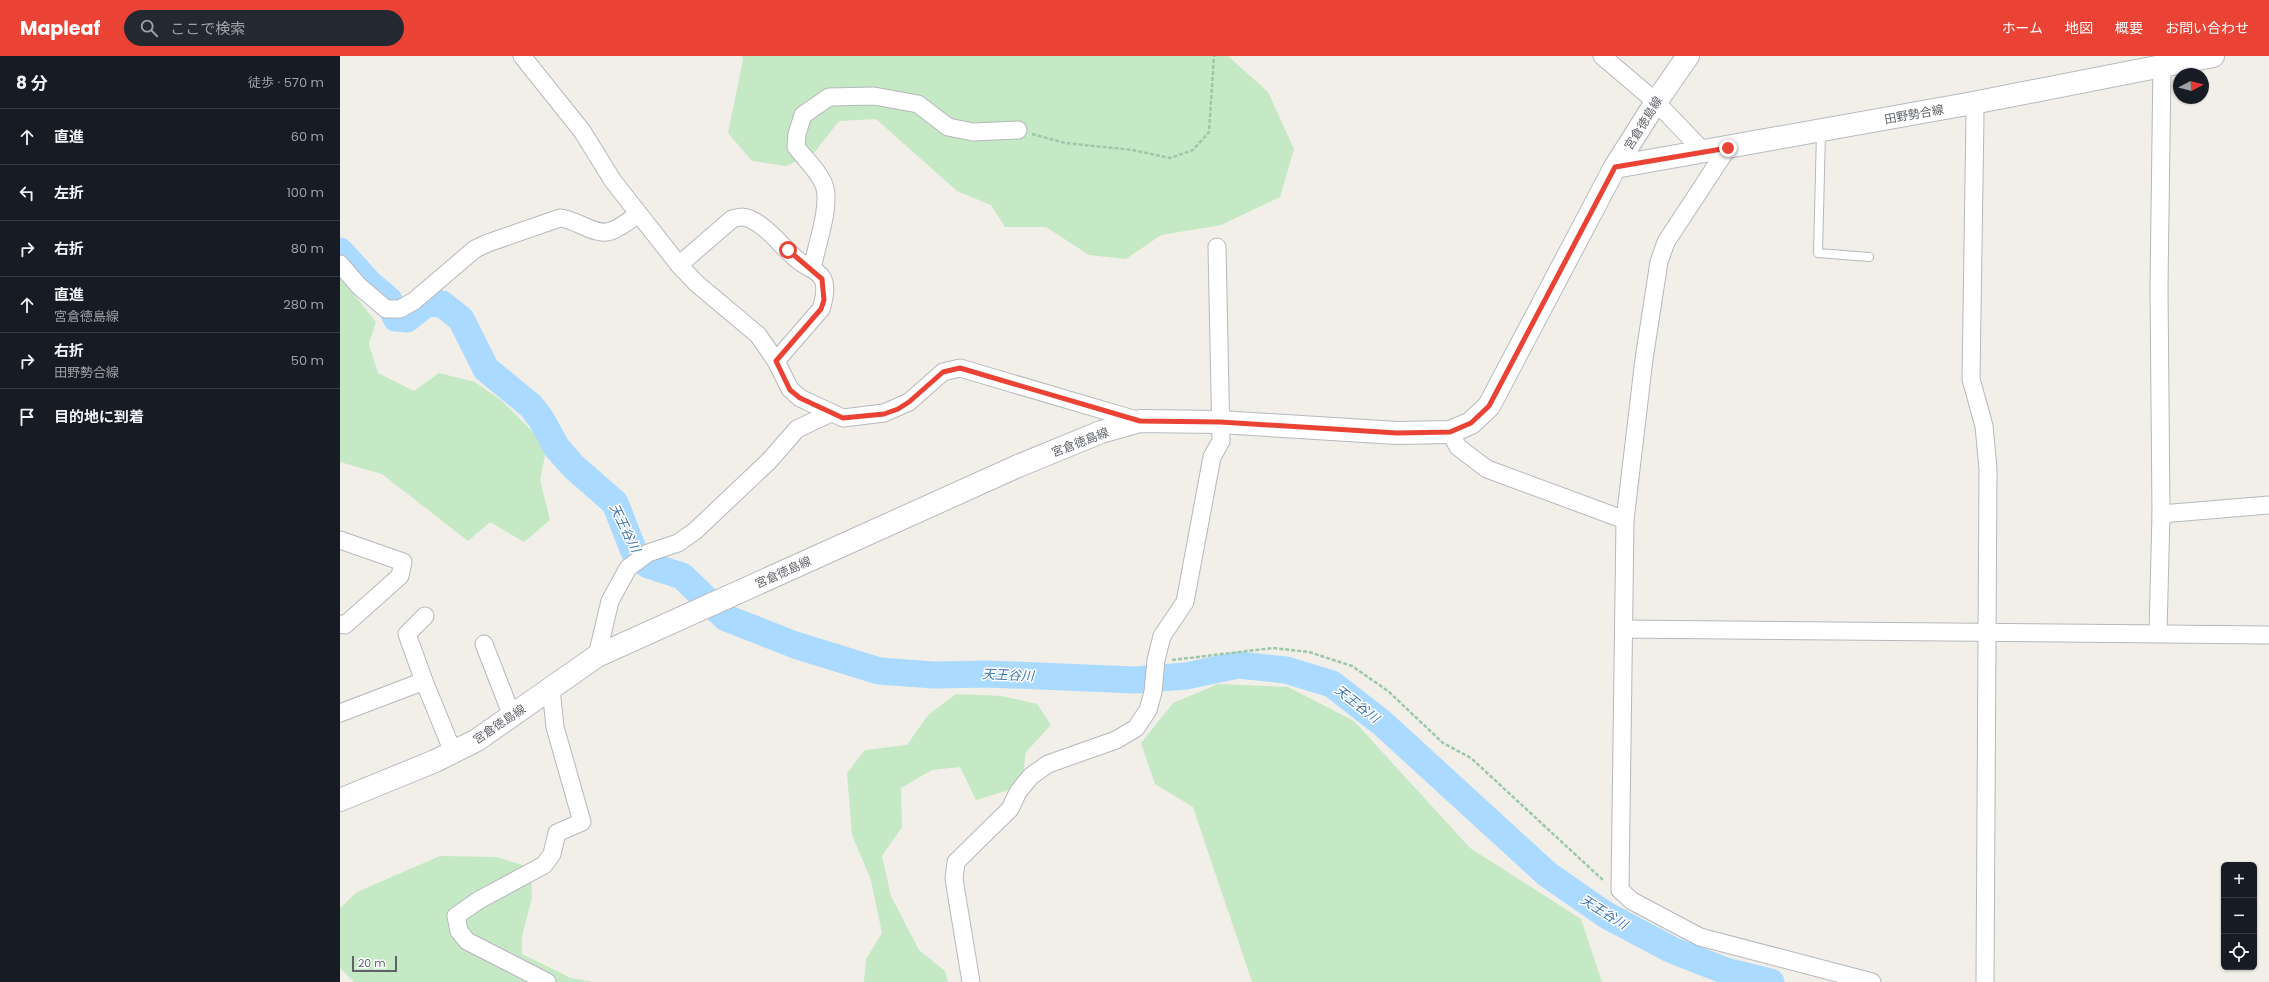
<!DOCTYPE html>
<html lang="ja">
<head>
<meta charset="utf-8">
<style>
	body { margin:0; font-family:Poppins,"Noto Sans JP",sans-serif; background:#242831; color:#f1f3f6 }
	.controls { position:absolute; right:12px; bottom:12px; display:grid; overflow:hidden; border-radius:6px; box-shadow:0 1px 3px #0004 }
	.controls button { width:36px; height:36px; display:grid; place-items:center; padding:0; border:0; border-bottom:1px solid #363941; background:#171b24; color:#f1f3f6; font:20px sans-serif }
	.compass { position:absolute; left:1833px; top:12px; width:36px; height:36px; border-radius:50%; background:#171b24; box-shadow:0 1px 3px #0004; rotate:83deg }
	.scale { position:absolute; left:12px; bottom:10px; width:45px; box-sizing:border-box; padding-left:4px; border:2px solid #5f6368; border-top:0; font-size:11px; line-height:14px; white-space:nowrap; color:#5f6368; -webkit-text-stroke:3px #fff; paint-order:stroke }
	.stop { position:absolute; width:12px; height:12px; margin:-9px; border:3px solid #ea4335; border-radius:50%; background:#fff }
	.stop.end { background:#ea4335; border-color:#fff; box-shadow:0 1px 4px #0008 }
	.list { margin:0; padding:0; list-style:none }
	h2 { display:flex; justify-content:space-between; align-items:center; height:52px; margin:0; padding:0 16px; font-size:17px }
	h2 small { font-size:13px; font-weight:400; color:#9ea1a6 }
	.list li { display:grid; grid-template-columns:26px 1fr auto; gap:12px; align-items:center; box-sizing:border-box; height:56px; padding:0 16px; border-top:1px solid #363941 }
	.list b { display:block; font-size:15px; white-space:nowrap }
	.list p { margin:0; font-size:13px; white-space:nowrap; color:#9ea1a6 }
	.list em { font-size:13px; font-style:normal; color:#9ea1a6 }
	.icon { flex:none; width:22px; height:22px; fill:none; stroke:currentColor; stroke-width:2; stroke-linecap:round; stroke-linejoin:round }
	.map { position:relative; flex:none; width:1929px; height:926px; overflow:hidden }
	header { display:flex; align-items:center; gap:24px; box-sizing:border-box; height:56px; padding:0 20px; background:#ea4335; color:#fff }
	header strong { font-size:19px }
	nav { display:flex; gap:22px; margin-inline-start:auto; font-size:14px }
	.search { width:280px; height:36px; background:#242831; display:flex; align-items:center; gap:10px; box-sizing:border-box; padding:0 14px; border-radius:22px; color:#9ea1a6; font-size:15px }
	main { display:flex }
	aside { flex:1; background:#171b24 }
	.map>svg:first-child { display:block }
	.green { fill:#c5e8c5 }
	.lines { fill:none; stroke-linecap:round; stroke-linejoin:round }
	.river { stroke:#aadaff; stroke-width:27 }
	.service-casing { stroke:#b5b8bc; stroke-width:10 }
	.minor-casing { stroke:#b5b8bc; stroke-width:19 }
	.secondary-casing { stroke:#b6babf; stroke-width:24 }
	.path { stroke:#9cc7a9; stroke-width:2.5; stroke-dasharray:4 2; stroke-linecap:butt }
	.service { stroke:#fff; stroke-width:8 }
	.minor { stroke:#fff; stroke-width:17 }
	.secondary { stroke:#fff; stroke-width:22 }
	.route { stroke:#ea4335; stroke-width:5 }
	.labels { text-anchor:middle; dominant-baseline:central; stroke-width:3; stroke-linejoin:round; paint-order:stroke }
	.street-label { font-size:12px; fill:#5f6368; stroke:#fff }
	.water-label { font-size:13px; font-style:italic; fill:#4174aa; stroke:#fff }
</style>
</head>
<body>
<header>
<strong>Mapleaf</strong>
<div class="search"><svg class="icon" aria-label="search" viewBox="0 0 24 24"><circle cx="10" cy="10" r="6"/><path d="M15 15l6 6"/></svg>ここで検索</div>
<nav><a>ホーム</a><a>地図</a><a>概要</a><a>お問い合わせ</a></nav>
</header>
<main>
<aside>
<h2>8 分<small>徒歩 · 570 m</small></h2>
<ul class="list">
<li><svg class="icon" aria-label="ahead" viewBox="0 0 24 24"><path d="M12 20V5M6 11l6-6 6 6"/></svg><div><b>直進</b></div><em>60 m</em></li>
<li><svg class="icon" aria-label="left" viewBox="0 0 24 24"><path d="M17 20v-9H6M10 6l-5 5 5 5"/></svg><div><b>左折</b></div><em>100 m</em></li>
<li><svg class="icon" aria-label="right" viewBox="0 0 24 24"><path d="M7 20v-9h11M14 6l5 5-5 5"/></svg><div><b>右折</b></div><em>80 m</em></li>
<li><svg class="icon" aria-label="ahead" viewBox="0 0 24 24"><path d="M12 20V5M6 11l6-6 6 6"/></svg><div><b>直進</b><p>宮倉徳島線</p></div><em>280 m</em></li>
<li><svg class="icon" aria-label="right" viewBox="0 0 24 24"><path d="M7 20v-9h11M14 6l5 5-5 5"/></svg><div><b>右折</b><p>田野勢合線</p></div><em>50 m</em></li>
<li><svg class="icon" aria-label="arrive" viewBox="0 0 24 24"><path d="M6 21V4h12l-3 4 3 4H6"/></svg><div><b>目的地に到着</b></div></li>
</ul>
</aside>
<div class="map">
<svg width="1929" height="926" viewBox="0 0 1929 926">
	<rect width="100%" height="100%" fill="#f1efe8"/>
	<g class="green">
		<path d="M402,0H888L928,36L954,93L940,141L881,169L821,179L786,203L749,199L706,171H665L651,149L617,135L536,63L499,65L474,97L446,110L412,105L388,77L403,4Z"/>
		<path d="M0,221L36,266L29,288L38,317L74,335L99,317L135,326L162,345L207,390L200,424L210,464L184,486L150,466L128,485L42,418L0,406Z"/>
		<path d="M878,628L948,631L1014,665L1130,792L1241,863L1262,926H912L853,751L815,728L801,687L833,647Z"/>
		<path d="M616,638L661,640L697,648L711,669L686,696L681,730L636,744L620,711L592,714L561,732L562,771L542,800L551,840L579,894L605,915L608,926H524L526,903L542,877L531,824L512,779L507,717L525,694L567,689L588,659Z"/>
		<path d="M100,800L157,801L191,812L192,842L182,880V898L231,922L254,926H14L0,912V852L17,836Z"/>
	</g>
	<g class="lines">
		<path class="river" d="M0,195L29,227L49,244L56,262L67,263L87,247L102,248L121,263L146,313L191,350L201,363L217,392L234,411L275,447L295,498L308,509L342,520L386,562L455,589L539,615L594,619L650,618L794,624L846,620L898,609L946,614L992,628L1042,667L1207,818L1266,859L1332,894L1386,915L1431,926"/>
		<g class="service-casing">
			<path id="service" d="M1481,76L1478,197L1529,201"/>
		</g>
		<g class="minor-casing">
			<g id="minor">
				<path d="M182,0L242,75L273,125L339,209L356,227L418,279L436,305L450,333L460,342L503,362L544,357L569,346L603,316L620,312L800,365"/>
				<path d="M1262,0L1316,46L1364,96"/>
				<path d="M1633,47L1635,59L1631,323L1644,370L1648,413L1645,926"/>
				<path d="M1387,93L1326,186L1319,206L1304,303L1285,464L1280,834L1292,845L1360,881L1532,926"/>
				<path d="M0,208L19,230L46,253H60L74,245L135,193L148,187L220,162C236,163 256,181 271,175C280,172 290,164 298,158"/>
				<path d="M339,209L392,163C399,161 403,160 410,163C430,172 442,192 459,205C466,211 478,214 483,223C487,233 484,244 481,253L436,305"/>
				<path d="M472,213C476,191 490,153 485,132C481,117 465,103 456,91L457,78L463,59L489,41L534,40L578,48L608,71L633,76L678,74"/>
				<path d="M1110,376L1118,391L1147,413L1285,464"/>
				<path d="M1821,458L1929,449"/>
				<path d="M0,484L63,506L60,520L5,569L0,568"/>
				<path d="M1284,573L1929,579"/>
				<path d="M1818,576L1821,458L1819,231L1822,9"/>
				<path d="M144,588L172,660"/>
				<path d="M257,600L270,545L288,512L308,497L338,487L355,475L429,405L457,373L491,357"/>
				<path d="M84,625L67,578L85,560"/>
				<path d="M0,657L84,625L113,696"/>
				<path d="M207,926L127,885L119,875L116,860L139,844L204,809L212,798L217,777L242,766L215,671L211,633"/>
				<path d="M631,926L614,823L616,806L670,753L678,736L691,720L708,708L776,684L796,672L808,654L813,636L816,604L822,580L845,546L872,401L881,385L877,191"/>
			</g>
		</g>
		<g class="secondary-casing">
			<g id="secondary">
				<path d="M1275,111L1633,47L1873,0"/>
				<path d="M0,744L95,705L137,684L257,600L678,410L761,376L800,365L880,366L1057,377L1110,376L1131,367L1149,350L1275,111L1316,46L1348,0"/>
			</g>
		</g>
		<g class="path">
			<path d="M692,78L725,87L793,94L830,102L853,94L869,76L874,0"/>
			<path d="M832,604L933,592L969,596L1012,610L1048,635L1103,687L1131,702L1264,825"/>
		</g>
		<use href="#service" class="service"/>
		<use href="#minor" class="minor"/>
		<use href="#secondary" class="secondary"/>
	</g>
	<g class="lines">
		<path class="route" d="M448,194L482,223L484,244L481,253L436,305L450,334L460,342L503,362L544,358L558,353L569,346L603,316L620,312L800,365L880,366L1057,377L1110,376L1131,367L1149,350L1275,111L1388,92"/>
	</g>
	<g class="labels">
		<g class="street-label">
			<text transform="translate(1574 58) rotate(-10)">田野勢合線</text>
			<text transform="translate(1303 67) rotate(-58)">宮倉徳島線</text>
			<text transform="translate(740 386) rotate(-21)">宮倉徳島線</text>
			<text transform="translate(443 516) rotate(-24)">宮倉徳島線</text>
			<text transform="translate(159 668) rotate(-34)">宮倉徳島線</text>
		</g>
		<g class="water-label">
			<text transform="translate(285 472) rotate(64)">天王谷川</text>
			<text transform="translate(668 619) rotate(2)">天王谷川</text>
			<text transform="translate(1017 648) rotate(38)">天王谷川</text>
			<text transform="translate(1264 856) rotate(32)">天王谷川</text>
		</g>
	</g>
</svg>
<div class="controls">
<button>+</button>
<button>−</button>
<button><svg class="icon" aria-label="locate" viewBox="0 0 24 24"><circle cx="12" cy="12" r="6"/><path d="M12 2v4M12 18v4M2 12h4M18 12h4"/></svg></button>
</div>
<svg class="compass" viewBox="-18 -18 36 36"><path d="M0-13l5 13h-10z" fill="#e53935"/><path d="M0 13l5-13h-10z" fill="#9ea1a6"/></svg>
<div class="scale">20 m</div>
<div class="stop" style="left:448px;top:194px"></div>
<div class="stop end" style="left:1388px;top:92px"></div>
</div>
</main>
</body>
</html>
